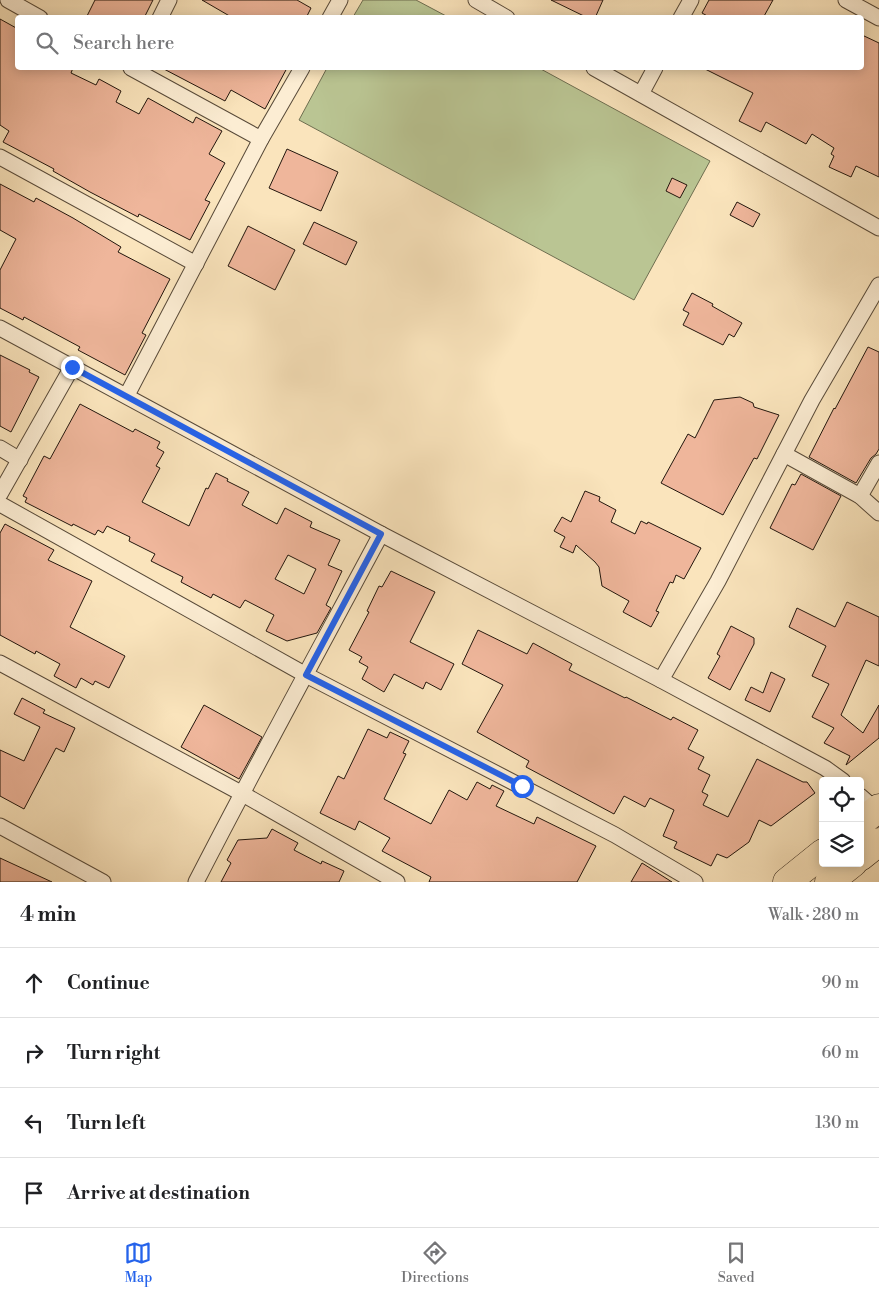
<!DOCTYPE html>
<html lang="en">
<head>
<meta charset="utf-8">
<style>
	body { margin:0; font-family:"Libre Bodoni",serif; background:#f2f2f2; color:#202124 }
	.controls { position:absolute; right:15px; bottom:15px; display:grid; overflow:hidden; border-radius:5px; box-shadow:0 2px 12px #0003 }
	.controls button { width:45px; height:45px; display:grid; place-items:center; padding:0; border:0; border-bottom:1px solid #e0e0e0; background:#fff; color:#202124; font:25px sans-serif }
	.stop { position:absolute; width:15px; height:15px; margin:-11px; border:4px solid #2563eb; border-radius:50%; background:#fff }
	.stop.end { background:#2563eb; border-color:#fff; box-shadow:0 1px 5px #0008 }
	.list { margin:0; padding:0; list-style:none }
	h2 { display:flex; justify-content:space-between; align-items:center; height:65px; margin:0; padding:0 20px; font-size:21px }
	h2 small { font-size:16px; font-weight:400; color:#757577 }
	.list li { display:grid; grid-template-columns:32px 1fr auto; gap:15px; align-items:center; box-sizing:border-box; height:70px; padding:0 20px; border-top:1px solid #e0e0e0 }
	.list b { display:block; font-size:19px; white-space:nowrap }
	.list em { font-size:16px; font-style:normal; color:#757577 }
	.icon { flex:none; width:28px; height:28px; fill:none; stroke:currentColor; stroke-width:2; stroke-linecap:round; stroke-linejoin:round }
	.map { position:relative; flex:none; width:879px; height:882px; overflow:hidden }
	.search { position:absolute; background:#fff; box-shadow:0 2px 12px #0003; left:15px; right:15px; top:15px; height:55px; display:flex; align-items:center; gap:12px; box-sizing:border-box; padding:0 18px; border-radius:5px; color:#757577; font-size:19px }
	.sheet { height:345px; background:#fff }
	nav { display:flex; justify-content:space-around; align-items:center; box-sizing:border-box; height:70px; border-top:1px solid #e0e0e0; background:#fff; font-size:14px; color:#757577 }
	nav a { display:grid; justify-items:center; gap:2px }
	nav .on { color:#2563eb }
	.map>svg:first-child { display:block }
	.green { fill:#bac593; stroke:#6e6e50 }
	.building { fill:#efb69b; stroke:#22160d; fill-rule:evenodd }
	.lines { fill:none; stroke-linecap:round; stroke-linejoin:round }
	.street-casing { stroke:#584a39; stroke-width:17 }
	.highway-casing { stroke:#22160d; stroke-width:29 }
	.street { stroke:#fcedd3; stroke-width:15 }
	.highway { stroke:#fae4bc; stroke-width:28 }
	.route { stroke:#2563eb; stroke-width:6 }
</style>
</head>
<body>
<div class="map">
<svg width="879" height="882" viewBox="0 0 879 882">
	<rect width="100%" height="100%" fill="#fae4bc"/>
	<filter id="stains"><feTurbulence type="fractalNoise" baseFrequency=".004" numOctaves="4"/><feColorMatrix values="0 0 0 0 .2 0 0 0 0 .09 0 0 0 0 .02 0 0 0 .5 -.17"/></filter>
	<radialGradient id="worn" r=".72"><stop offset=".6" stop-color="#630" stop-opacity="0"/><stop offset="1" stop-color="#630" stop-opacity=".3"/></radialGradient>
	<g class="green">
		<path d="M363,0H416L448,17H353Z"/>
		<path d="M327,68H539L710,161L634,300L299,120Z"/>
	</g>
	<g class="building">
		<path d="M95,0H153L144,18H86Z"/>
		<path d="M202,0H297L311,8L306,18H233Z"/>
		<path d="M551,0H603L595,18H588Z"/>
		<path d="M709,0H773L763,18H711L702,13Z"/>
		<path d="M0,19L18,29V68H73L71,73L96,85L99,79L121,91L116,102L139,114L148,98L193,123L196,117L222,131L209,154L225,163L205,200L210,202L190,240L139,214L138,217L90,192L53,171L54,169L3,142L9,131L0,125Z"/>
		<path d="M862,35L879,43V177L856,166L851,177L829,167L834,156L831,154L834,148L812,134L806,144L766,122L761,132L739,121L753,93L703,68H862Z"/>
		<path d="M162,68H287L265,109L231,90L225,101Z"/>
		<path d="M287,149L338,172L321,211L269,188Z"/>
		<path d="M672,178L687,185L680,198L666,191Z"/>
		<path d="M0,184L34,202L36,198L73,218L121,247L118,252L170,279L142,333L146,335L125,375L78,350L80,347L24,317L23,320L0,308V270L16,239L0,230Z"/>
		<path d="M737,202L760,214L753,227L730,215Z"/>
		<path d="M314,222L357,242L346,265L303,244Z"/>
		<path d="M248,226L295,250L275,290L228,266Z"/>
		<path d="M692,293L713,304L712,306L742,323L734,337L729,334L723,345L683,325L689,313L683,310Z"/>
		<path d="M868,347L879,352V449L876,454L871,458L856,483L809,457L834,408L835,409Z"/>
		<path d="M0,355L30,370L29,372L39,377L11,432L0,426Z"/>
		<path d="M740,397L753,403L754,407L779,415L757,459L754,458L723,515L661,483L688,434L695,438L714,400Z"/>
		<path d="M80,404L133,432L135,429L160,442L157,448L164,452L156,466L160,468L142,502L189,526L206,488L208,489L216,473L228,479L227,481L249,492L242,505L277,524L285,508L312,522L310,527L340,540L328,565L342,571L326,605L331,608L317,633L287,641L266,631L274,615L245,600L240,608L213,594L211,598L181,582L183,577L151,561L155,554L129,541L130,537L107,526L103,533L98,530L95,535L73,524L72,526L25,502L27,498L23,496L44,456L50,459ZM288,555L316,569L304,594L275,579Z"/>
		<path d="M801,474L841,496L813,550L770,528L792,484L795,485Z"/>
		<path d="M585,491L600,497L599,501L616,510L611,522L635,534L641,521L647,524L648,522L701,548L684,579L676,575L673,583L670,582L656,611L659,612L651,627L623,612L629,601L602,586L599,567L595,562L576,545L573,553L560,547L565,537L554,531L562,517L571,522Z"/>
		<path d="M5,524L54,550L48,560L92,581L70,627L125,656L109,688L95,681L93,685L81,678L76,688L54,676L60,664L36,651L35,654L0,635V533Z"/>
		<path d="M391,571L435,592L410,642L454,664L441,690L426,682L423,689L394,674L384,692L362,679L368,667L359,662L362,657L349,650L369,612L367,611L379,586L382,587Z"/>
		<path d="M847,602L879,617V666L866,660L841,715L863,733L879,705V738L846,765L850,756L824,743L834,728L812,717L829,684L812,676L826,646L789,627L797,608L835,627Z"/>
		<path d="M731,626L754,638V644L730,690L708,678L720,656L717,654Z"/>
		<path d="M478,630L527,654L533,643L572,664L569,670L625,698L626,697L671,720L673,717L698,730L688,749L704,757L698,769L710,775L702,792L708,795L703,805L728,817L757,759L803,782H807L815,793L771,826L759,820L749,842L727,858L717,854L711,866L674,848L677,842L663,836L674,810L650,798L645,807L624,796L614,814L526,767L529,761L477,732L503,685L462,664Z"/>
		<path d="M771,672L785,679L770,712L745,700L751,687L763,693Z"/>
		<path d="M22,698L45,710L43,713L75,728L64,752L56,748L24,809L0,796V750L24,761L40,727L14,714Z"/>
		<path d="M204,705L262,737L239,779L181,747Z"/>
		<path d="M368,729L387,738L390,732L409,741L403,753L406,754L384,799L431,824L449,790L467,800L477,782L490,789L492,785L504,791L496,806L534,824L537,817L596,846L577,882H429L431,877L382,851L390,838L359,821L355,830L320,813L338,776L344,779Z"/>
		<path d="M272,829L298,843L294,850L321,864L322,861L344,871L339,882H221L231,863L227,860L238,840L267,838Z"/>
		<path d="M0,858L52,882H0Z"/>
		<path d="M642,863L672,882H631Z"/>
	</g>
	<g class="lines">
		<g class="street-casing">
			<g id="street">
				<path d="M8,0L40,18"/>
				<path d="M476,0L507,18"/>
				<path d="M846,0L879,18"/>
				<path d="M160,18L169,0"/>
				<path d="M330,18L340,0"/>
				<path d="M681,18L691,0"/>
				<path d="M131,68L261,139"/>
				<path d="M594,68L879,228"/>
				<path d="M641,94L655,68"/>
				<path d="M0,157L196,264"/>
				<path d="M0,328L381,534L661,680L825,768L843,781"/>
				<path d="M127,395L261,139L302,68"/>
				<path d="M0,448L20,460"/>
				<path d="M784,454L860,496L879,513"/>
				<path d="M0,494L72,367"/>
				<path d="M860,496L879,463"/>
				<path d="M0,504L306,675L615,835L695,882"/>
				<path d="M0,663L241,793L397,882"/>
				<path d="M661,680L718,581L812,400L879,285"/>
				<path d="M860,796L876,810"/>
				<path d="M0,826L103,882"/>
				<path d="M196,882C256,765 319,650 381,534"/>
			</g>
		</g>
		<g class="highway-casing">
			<g id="highway">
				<path d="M860,823L879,808"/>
				<path d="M860,857L879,842"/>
				<path d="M787,882L823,853"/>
				<path d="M829,882L853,863"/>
			</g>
		</g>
		<use href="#street" class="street"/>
		<use href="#highway" class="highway"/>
	</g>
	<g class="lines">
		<path class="route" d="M72,367L381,534L306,675L522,786"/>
	</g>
	<rect width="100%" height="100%" filter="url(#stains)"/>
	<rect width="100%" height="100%" fill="url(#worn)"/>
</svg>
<div class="controls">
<button><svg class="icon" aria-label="locate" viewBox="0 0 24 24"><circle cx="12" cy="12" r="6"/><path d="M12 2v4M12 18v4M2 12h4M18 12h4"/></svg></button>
<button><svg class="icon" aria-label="layers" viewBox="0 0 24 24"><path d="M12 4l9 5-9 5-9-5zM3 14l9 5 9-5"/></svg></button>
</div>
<div class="stop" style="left:522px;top:786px"></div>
<div class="stop end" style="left:72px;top:367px"></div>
<div class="search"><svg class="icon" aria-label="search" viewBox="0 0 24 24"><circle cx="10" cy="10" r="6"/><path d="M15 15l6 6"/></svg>Search here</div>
</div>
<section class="sheet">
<h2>4 min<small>Walk · 280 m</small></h2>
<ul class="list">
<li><svg class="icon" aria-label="ahead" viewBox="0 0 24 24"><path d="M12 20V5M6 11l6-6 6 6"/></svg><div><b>Continue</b></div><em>90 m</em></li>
<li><svg class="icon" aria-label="right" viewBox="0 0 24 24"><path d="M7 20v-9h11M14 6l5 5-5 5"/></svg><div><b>Turn right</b></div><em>60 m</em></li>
<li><svg class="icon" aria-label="left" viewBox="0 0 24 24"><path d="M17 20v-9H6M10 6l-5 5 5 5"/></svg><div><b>Turn left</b></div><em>130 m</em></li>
<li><svg class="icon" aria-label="arrive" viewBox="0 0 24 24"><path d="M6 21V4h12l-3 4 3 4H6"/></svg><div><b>Arrive at destination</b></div></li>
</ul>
</section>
<nav>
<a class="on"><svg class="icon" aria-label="map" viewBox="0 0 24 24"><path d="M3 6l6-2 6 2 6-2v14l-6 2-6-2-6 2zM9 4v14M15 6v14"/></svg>Map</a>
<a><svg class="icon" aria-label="directions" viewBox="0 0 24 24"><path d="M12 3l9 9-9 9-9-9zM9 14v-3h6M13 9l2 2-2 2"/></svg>Directions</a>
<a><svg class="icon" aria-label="saved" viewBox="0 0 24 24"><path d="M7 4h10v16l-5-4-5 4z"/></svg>Saved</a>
</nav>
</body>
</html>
